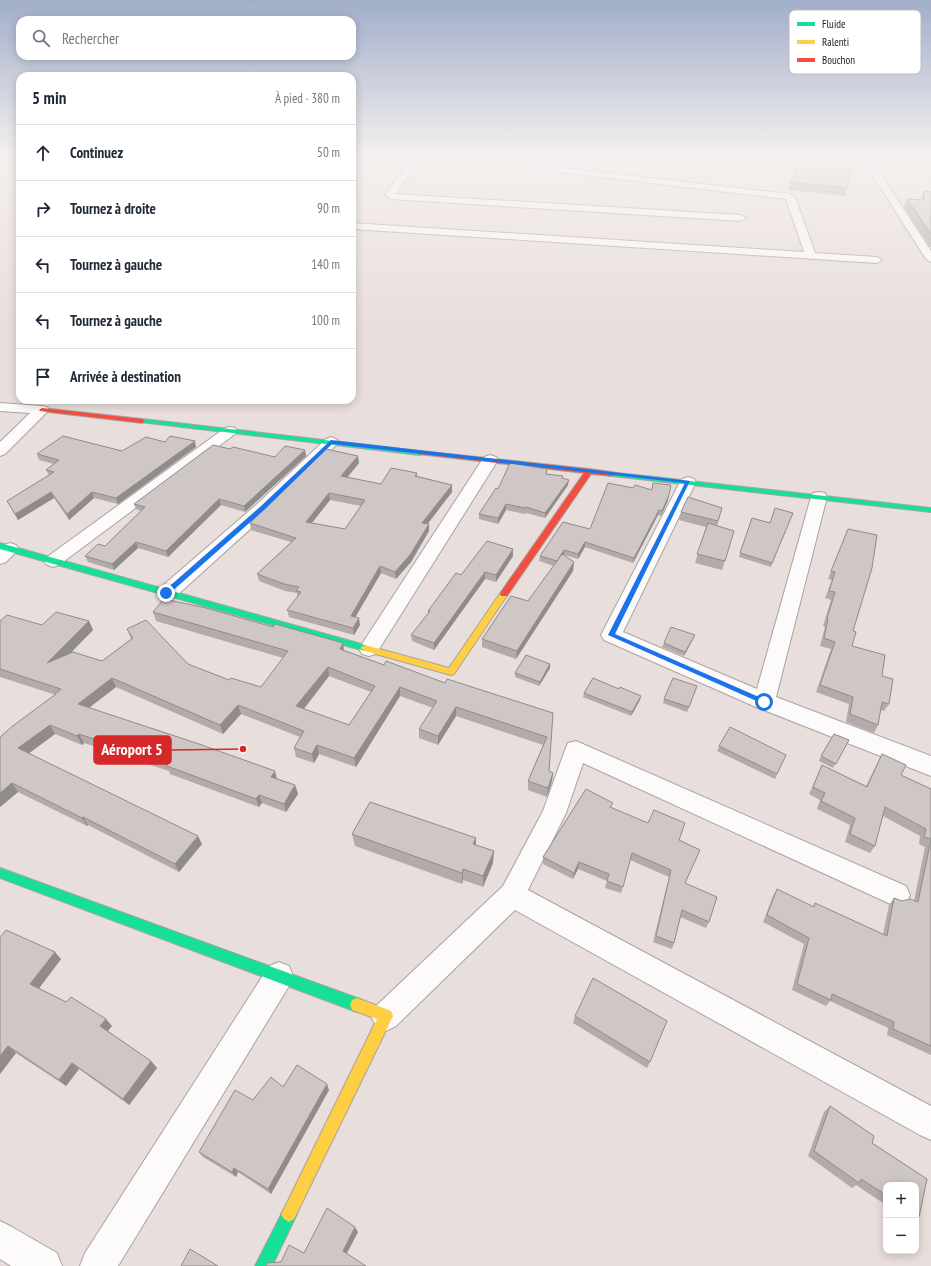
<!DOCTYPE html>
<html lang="fr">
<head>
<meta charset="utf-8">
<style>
	body { margin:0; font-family:"PT Sans Narrow",sans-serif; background:#f2f2f3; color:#1f2937 }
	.controls { position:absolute; right:12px; bottom:12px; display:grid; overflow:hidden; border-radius:8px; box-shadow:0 2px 10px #0003 }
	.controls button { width:36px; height:36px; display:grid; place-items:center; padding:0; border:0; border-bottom:1px solid #e0e1e3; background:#fff; color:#1f2937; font:20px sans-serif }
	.stop { position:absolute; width:12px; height:12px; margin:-9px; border:3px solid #1a73e8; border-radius:50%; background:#fff }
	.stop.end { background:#1a73e8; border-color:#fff; box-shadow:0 1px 4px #0008 }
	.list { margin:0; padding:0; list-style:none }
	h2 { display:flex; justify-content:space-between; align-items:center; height:52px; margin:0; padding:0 16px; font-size:17px }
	h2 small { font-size:13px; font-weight:400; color:#747a83 }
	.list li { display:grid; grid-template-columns:26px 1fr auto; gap:12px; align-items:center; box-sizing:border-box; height:56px; padding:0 16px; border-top:1px solid #e0e1e3 }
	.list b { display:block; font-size:15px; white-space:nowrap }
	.list em { font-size:13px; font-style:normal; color:#747a83 }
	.icon { flex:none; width:22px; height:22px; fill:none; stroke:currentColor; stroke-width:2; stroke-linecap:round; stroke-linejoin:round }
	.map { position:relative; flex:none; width:931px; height:1266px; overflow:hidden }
	.search { position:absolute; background:#fff; box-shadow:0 2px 10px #0003; left:16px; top:16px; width:340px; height:44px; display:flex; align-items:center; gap:10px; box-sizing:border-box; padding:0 14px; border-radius:12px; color:#747a83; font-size:15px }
	.panel { position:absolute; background:#fff; box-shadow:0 2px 10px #0003; left:16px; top:72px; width:340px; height:332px; border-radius:12px }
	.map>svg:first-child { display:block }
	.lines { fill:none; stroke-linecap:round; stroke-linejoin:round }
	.street-casing { stroke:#aaa3a1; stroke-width:2 }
	.fast-casing { stroke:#aaa3a1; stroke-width:2 }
	.slow-casing { stroke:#aaa3a1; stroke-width:2 }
	.jam-casing { stroke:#aaa3a1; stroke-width:2 }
	.street { fill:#fcfafa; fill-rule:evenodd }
	.fast { fill:#16e098; fill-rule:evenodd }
	.slow { fill:#ffcf43; fill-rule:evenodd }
	.jam { fill:#f24e42; fill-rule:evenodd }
	.wall { fill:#b2aba9; fill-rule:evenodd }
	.shaded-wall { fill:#918b8a }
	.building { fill:#cfc7c5; stroke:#918b8a; fill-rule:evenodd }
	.route { fill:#1a73e8 }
	.key { fill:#fff; stroke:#bebcbc; stroke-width:1 }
	.key-label { font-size:11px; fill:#282120 }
	.leader { fill:none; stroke:#d62828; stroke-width:1.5 }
	.callout-dot { fill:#d62828; stroke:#fff; stroke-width:1.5 }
	.callout { fill:#d62828; stroke:#d62828; stroke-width:1.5 }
	.callout-label { font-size:16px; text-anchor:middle; font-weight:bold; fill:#fff }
</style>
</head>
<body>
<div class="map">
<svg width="931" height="1266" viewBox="0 0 931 1266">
	<rect width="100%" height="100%" fill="#e8dedc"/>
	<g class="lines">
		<g class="street-casing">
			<g id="street">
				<path d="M415,156H446L501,161L790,194L795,197L815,253L877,257L882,260L877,263L352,229V223L804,252L786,199L501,165L421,158L396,194L741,215L746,218L741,221L390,199L385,194Z"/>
				<path d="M854,156H863L876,167L931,251V262L926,259L870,171Z"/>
				<path d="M0,162L20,163V167L0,166Z"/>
				<path d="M0,403L42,406L47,407L49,410L5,454L0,456V442L30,413L0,411Z"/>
				<path d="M230,427L235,428L237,431L235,434L59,565L53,567L47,565L44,561L47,557L225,428Z"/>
				<path d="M331,437L336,439L339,442L268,513L174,598L167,599L160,598L157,593L160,588L256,505L326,439Z"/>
				<path d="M490,455L496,457L498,460L376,654L369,656L362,654L359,649L362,644L482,460L484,457Z"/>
				<path d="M688,477L694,479L696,482L623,632L757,689L811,497L813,493L819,492L825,493L827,497L776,697L931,756V776L756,707L604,640L601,635L680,482L682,479Z"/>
				<path d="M10,543L16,545L19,549L6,562L0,564V548L4,545Z"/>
				<path d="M576,741L906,886L910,895L906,904L897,907L583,763L566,813L528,890L931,1106V1140L920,1135L515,910L396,1026L386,1031L376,1026L371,1016L376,1006L503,886L543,811L565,750L568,743Z"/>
				<path d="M279,962L289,966L293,976L289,986L118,1266H80L85,1253L269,966Z"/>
				<path d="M0,1221L12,1227L57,1253L62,1266H11L0,1259Z"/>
			</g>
		</g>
		<g class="fast-casing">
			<g id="fast">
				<path d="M142,419L420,451L423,453L420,455L140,422L139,421Z"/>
				<path d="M609,472L931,508V512L612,476H609Z"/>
				<path d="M0,543L365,645L370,648L365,651L0,549Z"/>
				<path d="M0,868L357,998L362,1000L364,1005L362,1010L357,1012L0,878Z"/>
				<path d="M289,1206L294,1209L297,1214L272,1266H255L284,1209Z"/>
			</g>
		</g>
		<g class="slow-casing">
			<g id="slow">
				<path d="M504,591L508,594L454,674L451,675L365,651L360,648L365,645L449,668L501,592Z"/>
				<path d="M357,998L391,1011L393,1016L294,1219L289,1222L284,1219L281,1214L284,1209L377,1019L352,1010L350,1005L352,1000Z"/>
			</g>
		</g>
		<g class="jam-casing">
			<g id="jam">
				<path d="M42,408L142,419L145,421L142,423L40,411L39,410Z"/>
				<path d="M420,451L589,469L612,472L616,474L612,476L591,474L507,596H501L500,594L501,592L584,473L418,454L417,453Z"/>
			</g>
		</g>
		<use href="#street" class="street"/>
		<use href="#fast" class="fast"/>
		<use href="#slow" class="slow"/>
		<use href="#jam" class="jam"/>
	</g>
	<g class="wall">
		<path d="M790,182L847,188L845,196L788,190Z"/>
		<path d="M924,191L931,192V247H930L904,208L907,199L921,200Z"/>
		<path d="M165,442L196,447L118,504L94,498L69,520L54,498L18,520L7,501L49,475L46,470L54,464L39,460L37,454L122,451Z"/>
		<path d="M230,449L275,457L305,450L306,456L245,512L221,505L168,557L138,548L114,570L88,562L85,556L105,546L141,511L136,509L134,504Z"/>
		<path d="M359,463L347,478L381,484L417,473V476L452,485V492L427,524H429V531L411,562L396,579L381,573L355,617L360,625L354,635L289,617L287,610L297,597V593L285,591L259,581L257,574L291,542L251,530L250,523ZM330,500L361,506L345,529L312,523Z"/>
		<path d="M547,469V474L562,478L568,485L545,518L526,513L525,514L506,510L498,524L479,519V514L498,489Z"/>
		<path d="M668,500L661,516L658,515L633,563L585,547L578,559L564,555L563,556L574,562L573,571L516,659L482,647V639L528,601L554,566L539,561L540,556L590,529Z"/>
		<path d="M722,508L717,526L734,531L722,570L695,563L706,527L679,520L681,512Z"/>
		<path d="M793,513L771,567L739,557L752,518L770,523Z"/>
		<path d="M845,536L853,631L852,646L882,676L889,704L884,711L881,710L878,725L874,733L846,722L849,704L816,692L831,649L820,646L825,627L823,626L831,600L825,598L832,580L828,579Z"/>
		<path d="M513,556L496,582L485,579L434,650L412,641L411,635L428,614V611L461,575Z"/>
		<path d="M153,612L273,627L343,643L344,651L384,665L445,683L553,713L549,771L553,773L552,781L547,797L528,790V781L543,745L456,716L438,745L419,738V729L433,708L400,696L356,767L319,754L314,763L296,757L294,748L300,737L241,714L223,734L116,687L89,708L295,785L298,794L286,812L262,803L259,807L170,774L169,771L84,743L82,745L55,734L29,753L202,844L179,872L88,825L87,826L18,792L0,807V737L56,695L0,677V621L42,625L89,621L93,630L70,653L102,661L131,639L127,629L188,664L229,680L261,687L283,658L156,621ZM329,676L371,692L349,725L304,709Z"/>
		<path d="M695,635L693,639L684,656L662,647L664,643Z"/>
		<path d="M550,664V668L539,686L515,677V673Z"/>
		<path d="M697,686L687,712L663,703L664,699Z"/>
		<path d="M584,693L640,700L631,716L583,697Z"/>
		<path d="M849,740L833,768L819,761L821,756Z"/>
		<path d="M719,746L786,755L775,779L717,751Z"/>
		<path d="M882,754L901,775L931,789V1055L887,1035L888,1028L830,1001L826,1006L792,990L804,944L763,922L773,896L777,889L813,907L815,903L883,934L889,905L894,898L902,901H914L925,847L919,844L920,836L883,816L875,846L870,853L845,842L850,825L817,809L820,800L809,794L822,765L866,786Z"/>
		<path d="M612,808L700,850L685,883L709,922L706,928L680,917L674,943L672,949L653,942L669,877L630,860L621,893L605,888L607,881L578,869L573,879L543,864V857Z"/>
		<path d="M352,834L476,838V845L493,863L483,887L463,880L462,884L355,846Z"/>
		<path d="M0,937L61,959L39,988L112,1026L108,1031L151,1061L157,1068L129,1105L79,1069L66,1086L16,1053L0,1074Z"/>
		<path d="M575,1016L650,1062L647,1068L573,1023Z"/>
		<path d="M283,1087L329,1090L271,1194L238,1172L236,1177L203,1157L199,1152Z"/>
		<path d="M830,1106L874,1136L872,1143L927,1179L919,1217L916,1219V1185H886V1205L856,1185L852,1188L808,1156L824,1112Z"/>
	</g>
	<g class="shaded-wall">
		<path d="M195,441L196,447L118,504L116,498Z"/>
		<path d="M305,450L306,456L245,512L244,506Z"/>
		<path d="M358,456L359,463L342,483L341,476Z"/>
		<path d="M569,480L568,485L545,518V513Z"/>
		<path d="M452,485V492L423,530L422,523Z"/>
		<path d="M51,492L54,498L18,520L15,514Z"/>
		<path d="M92,492L94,498L69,520L67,514Z"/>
		<path d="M329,493L330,500L307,529L306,522Z"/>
		<path d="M669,495L668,500L661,516L662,511Z"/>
		<path d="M219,499L221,505L168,557L166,551Z"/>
		<path d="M506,504V510L498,524V518Z"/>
		<path d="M659,510L658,515L633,563L634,558Z"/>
		<path d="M429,524V531L411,562L396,579L395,572Z"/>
		<path d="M136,542L138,548L114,570L112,564Z"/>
		<path d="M585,542V547L578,559V554Z"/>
		<path d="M513,549V556L496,582V575Z"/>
		<path d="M564,550V555L556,566L557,561Z"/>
		<path d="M574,562L573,571L516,659L517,651Z"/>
		<path d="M380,566L381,573L352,623L351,616Z"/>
		<path d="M485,572V579L434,650V643Z"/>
		<path d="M359,618L360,625L354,635L353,628Z"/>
		<path d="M89,621L93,630L52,672L47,663Z"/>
		<path d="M695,635L693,639L684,656L685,652Z"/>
		<path d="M343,643L344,652L340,649Z"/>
		<path d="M550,664V668L539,686L540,682Z"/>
		<path d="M328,667L329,676L299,715L296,706Z"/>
		<path d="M112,678L116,687L82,713L78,704Z"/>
		<path d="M400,687V696L356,767L354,758Z"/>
		<path d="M641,696L640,700L631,716L632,712Z"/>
		<path d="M238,705L241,714L223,734L220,725Z"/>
		<path d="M456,707V716L438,745V736Z"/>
		<path d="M50,725L55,734L24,757L18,748Z"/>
		<path d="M79,734L84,743L82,745L77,736Z"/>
		<path d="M317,745L319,754L314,763L312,754Z"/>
		<path d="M275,771L277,779L271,777Z"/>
		<path d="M553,773L552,781L547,797L548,788Z"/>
		<path d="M12,783L18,792L0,807V793Z"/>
		<path d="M295,785L298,794L286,812L284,804Z"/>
		<path d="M259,795L262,803L259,807L256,799Z"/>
		<path d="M83,817L88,825L87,826L82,818Z"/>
		<path d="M198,836L202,844L179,872L175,864Z"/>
		<path d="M476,838V849L473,844Z"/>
		<path d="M494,851L493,863L483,887V876Z"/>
		<path d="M579,862L578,869L573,879L574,873Z"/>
		<path d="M463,869V880L462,884V873Z"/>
		<path d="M55,952L61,959L37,991L30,984Z"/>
		<path d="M106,1019L112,1026L106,1033L100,1026Z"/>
		<path d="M8,1046L16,1053L0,1074V1056Z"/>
		<path d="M151,1061L157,1068L129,1105L123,1099Z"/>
		<path d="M72,1063L79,1069L66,1086L59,1080Z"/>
		<path d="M327,1084L329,1090L271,1194L268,1189Z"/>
		<path d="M234,1168L238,1172L236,1177L232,1172Z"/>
		<path d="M355,1227L358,1232L346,1255L343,1251Z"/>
	</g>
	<g class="building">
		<path d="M803,156L853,161L847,188L790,182Z"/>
		<path d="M924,191L931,192V234L907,199L924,200Z"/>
		<path d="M63,436L122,451L146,437L165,442L170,436L195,441L116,498L92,492L67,514L51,492L15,514L7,501L54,472L46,470L59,460L37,454Z"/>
		<path d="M213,445L230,449L233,447L275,457L285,446L305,450L244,506L219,499L166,551L136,542L112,564L85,556L98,544L105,546L145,507L134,504Z"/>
		<path d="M326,449L358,456L341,476L381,484L391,468L417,473L415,476L452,485L422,523L429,524L410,555L395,572L380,566L351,616L359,618L353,628L287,610L301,592L296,591L299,587L284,584L257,574L296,538L250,523ZM329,493L365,500L345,529L306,522Z"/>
		<path d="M510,463L547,469L546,474L563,476L562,478L569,480L545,513L526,507L525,508L506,504L498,518L479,514L496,488L498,489Z"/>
		<path d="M608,483L633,488L635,485L652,490L653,483L671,485L669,495L662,511L659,510L634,558L585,542L578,554L564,550L557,561L540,556L563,522L590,529Z"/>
		<path d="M688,497L722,508L718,521L681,512Z"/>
		<path d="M775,508L793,513L772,563L740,553L752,518L770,523Z"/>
		<path d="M708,523L734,531L725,561L697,554Z"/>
		<path d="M848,529L877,535L872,568L853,631L856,632L852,646L885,655L882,676L893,679L889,704L882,702L878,725L850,714L853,697L820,685L835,642L824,638L828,619L827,618L835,592L829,591L835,572L831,571Z"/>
		<path d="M487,541L513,549L496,575L485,572L434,643L411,635L430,611H428L456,573L461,575Z"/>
		<path d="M562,554L574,562L517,651L482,639L511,596L528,601Z"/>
		<path d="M164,599L206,608L273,627L275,624L343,643L340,649L384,665L386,661L445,683L447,679L553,713L549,771L553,773L548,788L528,781L547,737L456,707L438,736L419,729L437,701L400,687L354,758L317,745L312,754L294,748L304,731L238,705L220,725L112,678L78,704L199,744L275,771L271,777L295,785L284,804L259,795L256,799L167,766L168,764L79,734L77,736L50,725L18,748L198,836L175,864L83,817L82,818L12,783L0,793V737L14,725L56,694H55L61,689L0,669V621L7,615L42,625L56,612L89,621L47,663L73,652L102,661L133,638L127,629L146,620L188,664L229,680L231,678L261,687L288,651L153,612ZM328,667L375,686L349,725L296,706Z"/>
		<path d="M671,627L695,635L685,652L664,643Z"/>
		<path d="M526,655L550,664L540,682L515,673Z"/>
		<path d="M593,678L619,689L620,687L641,696L632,712L584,693Z"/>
		<path d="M673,678L697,686L689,707L664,699Z"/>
		<path d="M730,727L786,755L777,774L719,746Z"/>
		<path d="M834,734L849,740L836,764L821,756Z"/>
		<path d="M882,754L906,765L901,775L931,789V839L924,837L926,829L885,807L875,846L850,834L855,818L821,801L825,793L813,787L822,765L867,787Z"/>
		<path d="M586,789L613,803L610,807L648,823L654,810L685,823L679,840L700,850L685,883L717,897L709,922L682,910L674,943L656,936L671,870L632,853L623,887L607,881L609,874L579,862L574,873L543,857Z"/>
		<path d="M370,802L476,838L473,844L494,851L483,876L463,869L462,873L352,834Z"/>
		<path d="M931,840V1046L893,1029L894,1022L832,994L831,1000L797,984L809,938L767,915L777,889L814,907L815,903L887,936L894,898L902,901L910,899L918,902Z"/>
		<path d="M6,930L55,952L30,984L66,1002L71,997L106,1019L100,1026L151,1061L123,1099L72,1063L59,1080L8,1046L0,1056V937Z"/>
		<path d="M593,978L667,1021L650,1062L575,1016Z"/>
		<path d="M297,1065L327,1084L268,1189L234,1168L232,1172L199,1152L235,1090L253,1100L271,1077L283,1087Z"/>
		<path d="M830,1106L874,1136L872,1143L927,1179L919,1217L916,1215V1185H886V1195L861,1179L859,1183L814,1151Z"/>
		<path d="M327,1208L355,1227L343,1251L366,1266H266L267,1263L281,1262L289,1245L304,1253Z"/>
		<path d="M190,1249L218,1266H181Z"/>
	</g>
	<linearGradient id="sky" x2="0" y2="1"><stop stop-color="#a1aec9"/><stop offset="0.47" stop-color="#f5f0ef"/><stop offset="1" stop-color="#f5f0ef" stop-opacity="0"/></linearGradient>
	<rect width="931" height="333" fill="url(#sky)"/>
	<path class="route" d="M331,440L690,481L615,634L766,700V703H761L608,635L685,483L332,444L264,510L169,594H164V591L260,507Z"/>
	<rect x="789" y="10" width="132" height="64" rx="6" class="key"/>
	<rect x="797" y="22" width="18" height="4" fill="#16e098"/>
	<rect x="797" y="40" width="18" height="4" fill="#ffcf43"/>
	<rect x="797" y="58" width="18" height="4" fill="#f24e42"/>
	<g class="key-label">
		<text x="822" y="28">Fluide</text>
		<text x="822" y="46">Ralenti</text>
		<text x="822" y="64">Bouchon</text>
	</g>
	<path class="leader" d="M243 749L171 750"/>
	<circle class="callout-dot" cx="243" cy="749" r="4"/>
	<rect class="callout" x="94" y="736" width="77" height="28" rx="4"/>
	<g class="callout-label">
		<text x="132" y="755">Aéroport 5</text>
	</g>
</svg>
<div class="controls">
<button>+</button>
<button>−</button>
</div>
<div class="stop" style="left:764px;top:702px"></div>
<div class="stop end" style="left:166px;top:593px"></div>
<div class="search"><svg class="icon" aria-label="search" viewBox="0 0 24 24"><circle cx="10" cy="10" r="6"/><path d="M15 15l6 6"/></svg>Rechercher</div>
<section class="panel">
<h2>5 min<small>À pied · 380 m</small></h2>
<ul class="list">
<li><svg class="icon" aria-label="ahead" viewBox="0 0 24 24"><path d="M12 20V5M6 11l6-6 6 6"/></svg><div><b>Continuez</b></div><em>50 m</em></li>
<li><svg class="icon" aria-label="right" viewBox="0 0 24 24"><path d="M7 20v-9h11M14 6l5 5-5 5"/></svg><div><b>Tournez à droite</b></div><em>90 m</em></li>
<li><svg class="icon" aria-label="left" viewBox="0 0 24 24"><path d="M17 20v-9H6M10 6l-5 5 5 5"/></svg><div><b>Tournez à gauche</b></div><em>140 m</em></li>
<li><svg class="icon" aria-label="left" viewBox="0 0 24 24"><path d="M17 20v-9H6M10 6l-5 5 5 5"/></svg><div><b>Tournez à gauche</b></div><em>100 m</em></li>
<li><svg class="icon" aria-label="arrive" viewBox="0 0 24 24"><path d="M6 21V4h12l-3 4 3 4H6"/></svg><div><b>Arrivée à destination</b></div></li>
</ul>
</section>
</div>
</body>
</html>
